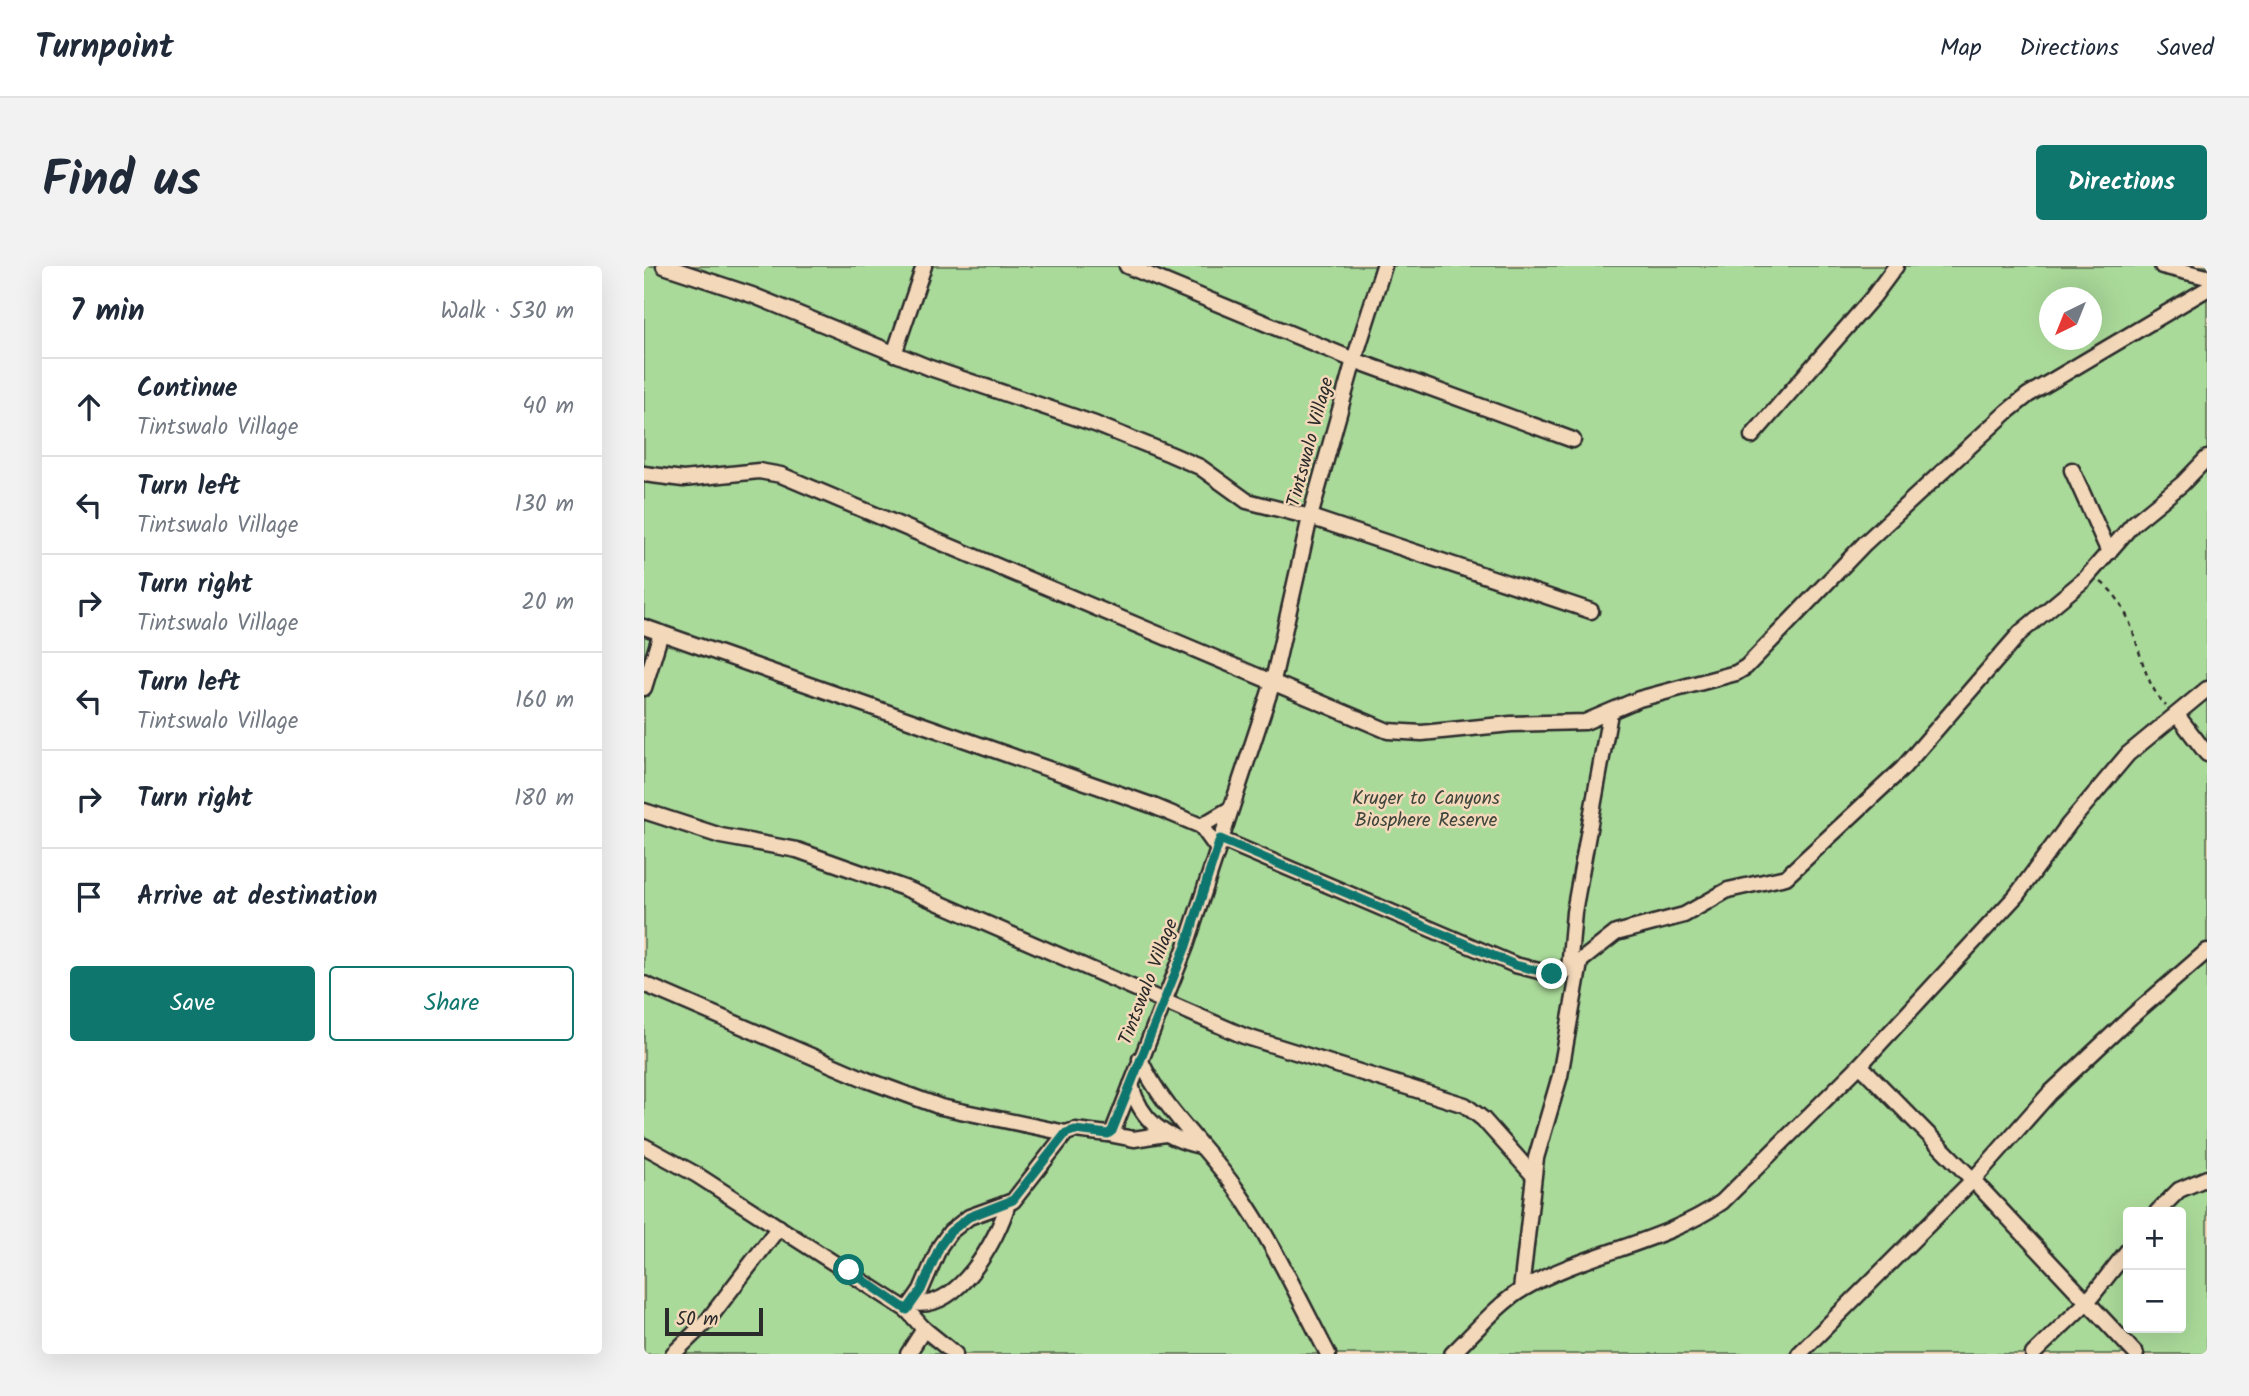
<!DOCTYPE html>
<html lang="en">
<head>
<meta charset="utf-8">
<style>
	body { margin:0; font-family:Kalam,sans-serif; background:#f2f2f3; color:#1f2937 }
	.controls { position:absolute; right:21px; bottom:21px; display:grid; overflow:hidden; border-radius:7px; box-shadow:0 7px 28px #0002 }
	.controls button { width:63px; height:63px; display:grid; place-items:center; padding:0; border:0; border-bottom:2px solid #e0e1e3; background:#fff; color:#1f2937; font:35px sans-serif }
	.compass { position:absolute; left:1395px; top:21px; width:63px; height:63px; border-radius:50%; background:#fff; box-shadow:0 7px 28px #0002; rotate:223deg }
	.scale { position:absolute; left:21px; bottom:18px; width:98px; box-sizing:border-box; padding-left:7px; border:4px solid #2b2b2b; border-top:0; font-size:19px; line-height:24px; white-space:nowrap; color:#2b2b2b; -webkit-text-stroke:5px #f3d8ba; paint-order:stroke }
	.stop { position:absolute; width:21px; height:21px; margin:-16px; border:5px solid #0f766e; border-radius:50%; background:#fff }
	.stop.end { background:#0f766e; border-color:#fff; box-shadow:0 2px 7px #0008 }
	.list { margin:0; padding:0; list-style:none }
	h2 { display:flex; justify-content:space-between; align-items:center; height:91px; margin:0; padding:0 28px; font-size:30px }
	h2 small { font-size:23px; font-weight:400; color:#747a83 }
	.list li { display:grid; grid-template-columns:46px 1fr auto; gap:21px; align-items:center; box-sizing:border-box; height:98px; padding:0 28px; border-top:2px solid #e0e1e3 }
	.list b { display:block; font-size:26px; white-space:nowrap }
	.list p { margin:0; font-size:23px; white-space:nowrap; color:#747a83 }
	.list em { font-size:23px; font-style:normal; color:#747a83 }
	.actions { display:flex; gap:14px; padding:21px 28px }
	.actions a { flex:1; padding:16px 0; border:2px solid #0f766e; border-radius:7px; text-align:center; font-size:24px; color:#0f766e }
	.actions .main { background:#0f766e; color:#fff }
	.icon { flex:none; width:38px; height:38px; fill:none; stroke:currentColor; stroke-width:2; stroke-linecap:round; stroke-linejoin:round }
	.map { position:relative; flex:none; width:1563px; height:1088px; overflow:hidden; border-radius:7px }
	header { display:flex; align-items:center; gap:42px; box-sizing:border-box; height:98px; padding:0 35px; background:#fff; border-bottom:2px solid #e0e1e3 }
	header strong { font-size:33px }
	nav { display:flex; gap:38px; margin-inline-start:auto; font-size:24px }
	.intro { display:flex; align-items:center; justify-content:space-between; box-sizing:border-box; height:168px; padding:0 42px }
	h1 { margin:0; font-size:49px }
	.button { padding:18px 32px; border-radius:7px; background:#0f766e; color:#fff; font-size:24px; font-weight:700 }
	main { display:flex; gap:42px; padding:0 42px }
	aside { flex:1; background:#fff; border-radius:7px; box-shadow:0 7px 28px #0002 }
	.map>svg:first-child { display:block }
	.green { fill:#aada9a; stroke:#6a8262; stroke-width:2; fill-rule:evenodd }
	.lines { fill:none; stroke-linecap:round; stroke-linejoin:round }
	.minor-casing { stroke:#2b2b2b; stroke-width:19 }
	.path { stroke:#2b2b2b; stroke-width:2.5; stroke-dasharray:5 5; stroke-linecap:butt }
	.minor { stroke:#f3d8ba; stroke-width:14 }
	.route { stroke:#0f766e; stroke-width:9 }
	.labels { text-anchor:middle; dominant-baseline:central; stroke-width:5; stroke-linejoin:round; paint-order:stroke }
	.street-label { font-size:19px; fill:#2b2b2b; stroke:#f3d8ba }
	.park-label { font-size:19px; fill:#3e453c; stroke:#f3d8ba }
</style>
</head>
<body>
<header>
<strong>Turnpoint</strong>
<nav><a>Map</a><a>Directions</a><a>Saved</a></nav>
</header>
<div class="intro"><h1>Find us</h1><a class="button">Directions</a></div>
<main>
<aside>
<h2>7 min<small>Walk · 530 m</small></h2>
<ul class="list">
<li><svg class="icon" aria-label="ahead" viewBox="0 0 24 24"><path d="M12 20V5M6 11l6-6 6 6"/></svg><div><b>Continue</b><p>Tintswalo Village</p></div><em>40 m</em></li>
<li><svg class="icon" aria-label="left" viewBox="0 0 24 24"><path d="M17 20v-9H6M10 6l-5 5 5 5"/></svg><div><b>Turn left</b><p>Tintswalo Village</p></div><em>130 m</em></li>
<li><svg class="icon" aria-label="right" viewBox="0 0 24 24"><path d="M7 20v-9h11M14 6l5 5-5 5"/></svg><div><b>Turn right</b><p>Tintswalo Village</p></div><em>20 m</em></li>
<li><svg class="icon" aria-label="left" viewBox="0 0 24 24"><path d="M17 20v-9H6M10 6l-5 5 5 5"/></svg><div><b>Turn left</b><p>Tintswalo Village</p></div><em>160 m</em></li>
<li><svg class="icon" aria-label="right" viewBox="0 0 24 24"><path d="M7 20v-9h11M14 6l5 5-5 5"/></svg><div><b>Turn right</b></div><em>180 m</em></li>
<li><svg class="icon" aria-label="arrive" viewBox="0 0 24 24"><path d="M6 21V4h12l-3 4 3 4H6"/></svg><div><b>Arrive at destination</b></div></li>
</ul>
<div class="actions"><a class="main">Save</a><a>Share</a></div>
</aside>
<div class="map">
<svg width="1563" height="1088" viewBox="0 0 1563 1088">
	<rect width="100%" height="100%" fill="#f3d8ba"/>
	<filter id="ink" filterUnits="userSpaceOnUse"><feTurbulence type="fractalNoise" baseFrequency=".0143" numOctaves="2"/><feDisplacementMap in="SourceGraphic" scale="14" xChannelSelector="R" yChannelSelector="G"/><feConvolveMatrix kernelMatrix="1 2 1 2 8 2 1 2 1" color-interpolation-filters="sRGB"/></filter>
	<g filter="url(#ink)">
		<path class="green" d="M0,0H1563V1088H0ZM1406,32H1448V74H1406ZM1484,946H1537V1062H1484Z"/>
		<g class="lines">
			<g class="minor-casing">
				<g id="minor">
					<path d="M20,0L108,29L286,102L451,158L526,188L556,201L603,235L666,251L947,345"/>
					<path d="M483,0L710,94L929,174"/>
					<path d="M1518,0L1563,11"/>
					<path d="M250,88L280,0"/>
					<path d="M1108,170L1229,31L1252,0"/>
					<path d="M1428,204L1465,286"/>
					<path d="M0,208L39,213L115,205L137,209L744,465L778,467L867,458L941,456L995,433L1092,407L1102,401L1221,277L1364,145L1384,129L1563,23"/>
					<path d="M0,361L507,539L557,560L573,582"/>
					<path d="M0,422L17,367"/>
					<path d="M1533,449L1563,488"/>
					<path d="M0,545L77,570L153,584L263,623L600,770L821,839L839,853L889,909"/>
					<path d="M557,560L586,543"/>
					<path d="M576,573L871,699L907,708L925,704L972,667L1040,649L1084,624L1142,611L1258,503L1377,366L1441,313L1489,258L1538,218L1563,192"/>
					<path d="M925,704L930,646L966,447"/>
					<path d="M0,718L223,814L297,841L422,867"/>
					<path d="M496,793C518,843 561,879 592,923C628,974 655,1033 684,1088"/>
					<path d="M1216,799L1329,914L1492,1088"/>
					<path d="M487,819C497,855 520,872 556,880"/>
					<path d="M464,868L490,873L521,868"/>
					<path d="M0,880L53,909L263,1044L277,1024L296,980L306,966L325,951L369,935L422,867L431,864L464,868L469,865L542,680L628,419L666,251L710,94L740,0"/>
					<path d="M1513,946L1535,924L1563,912"/>
					<path d="M877,1024L892,892L916,810L936,697"/>
					<path d="M268,1037C314,1046 354,973 364,937"/>
					<path d="M263,1044L280,1063L264,1088"/>
					<path d="M280,1063L311,1088"/>
					<path d="M29,1088L64,1054L135,961"/>
					<path d="M808,1088C828,1069 855,1037 879,1023C942,986 1018,978 1078,936L1216,799L1372,630L1425,558L1484,488L1563,423"/>
					<path d="M1155,1088L1329,914L1405,828L1488,750L1563,685"/>
					<path d="M1389,1088L1444,1035L1484,984"/>
				</g>
			</g>
			<path class="path" d="M1457,316C1498,347 1489,406 1522,440"/>
			<use href="#minor" class="minor"/>
		</g>
	</g>
	<g class="lines" filter="url(#ink)">
		<path class="route" d="M205,1004L263,1044L277,1024L296,980L306,966L325,951L369,934L422,867L431,864L464,868L468,865L542,680L576,573L871,699L908,708"/>
	</g>
	<g class="labels">
		<g class="street-label">
			<text transform="translate(667 176) rotate(-75)">Tintswalo Village</text>
			<text transform="translate(505 716) rotate(-69)">Tintswalo Village</text>
		</g>
		<g class="park-label">
			<text x="782" y="533">Kruger to Canyons<tspan x="782" dy="22">Biosphere Reserve</tspan></text>
		</g>
	</g>
</svg>
<div class="controls">
<button>+</button>
<button>−</button>
</div>
<svg class="compass" viewBox="-18 -18 36 36"><path d="M0-13l5 13h-10z" fill="#e53935"/><path d="M0 13l5-13h-10z" fill="#747a83"/></svg>
<div class="scale">50 m</div>
<div class="stop" style="left:205px;top:1004px"></div>
<div class="stop end" style="left:908px;top:708px"></div>
</div>
</main>
</body>
</html>
